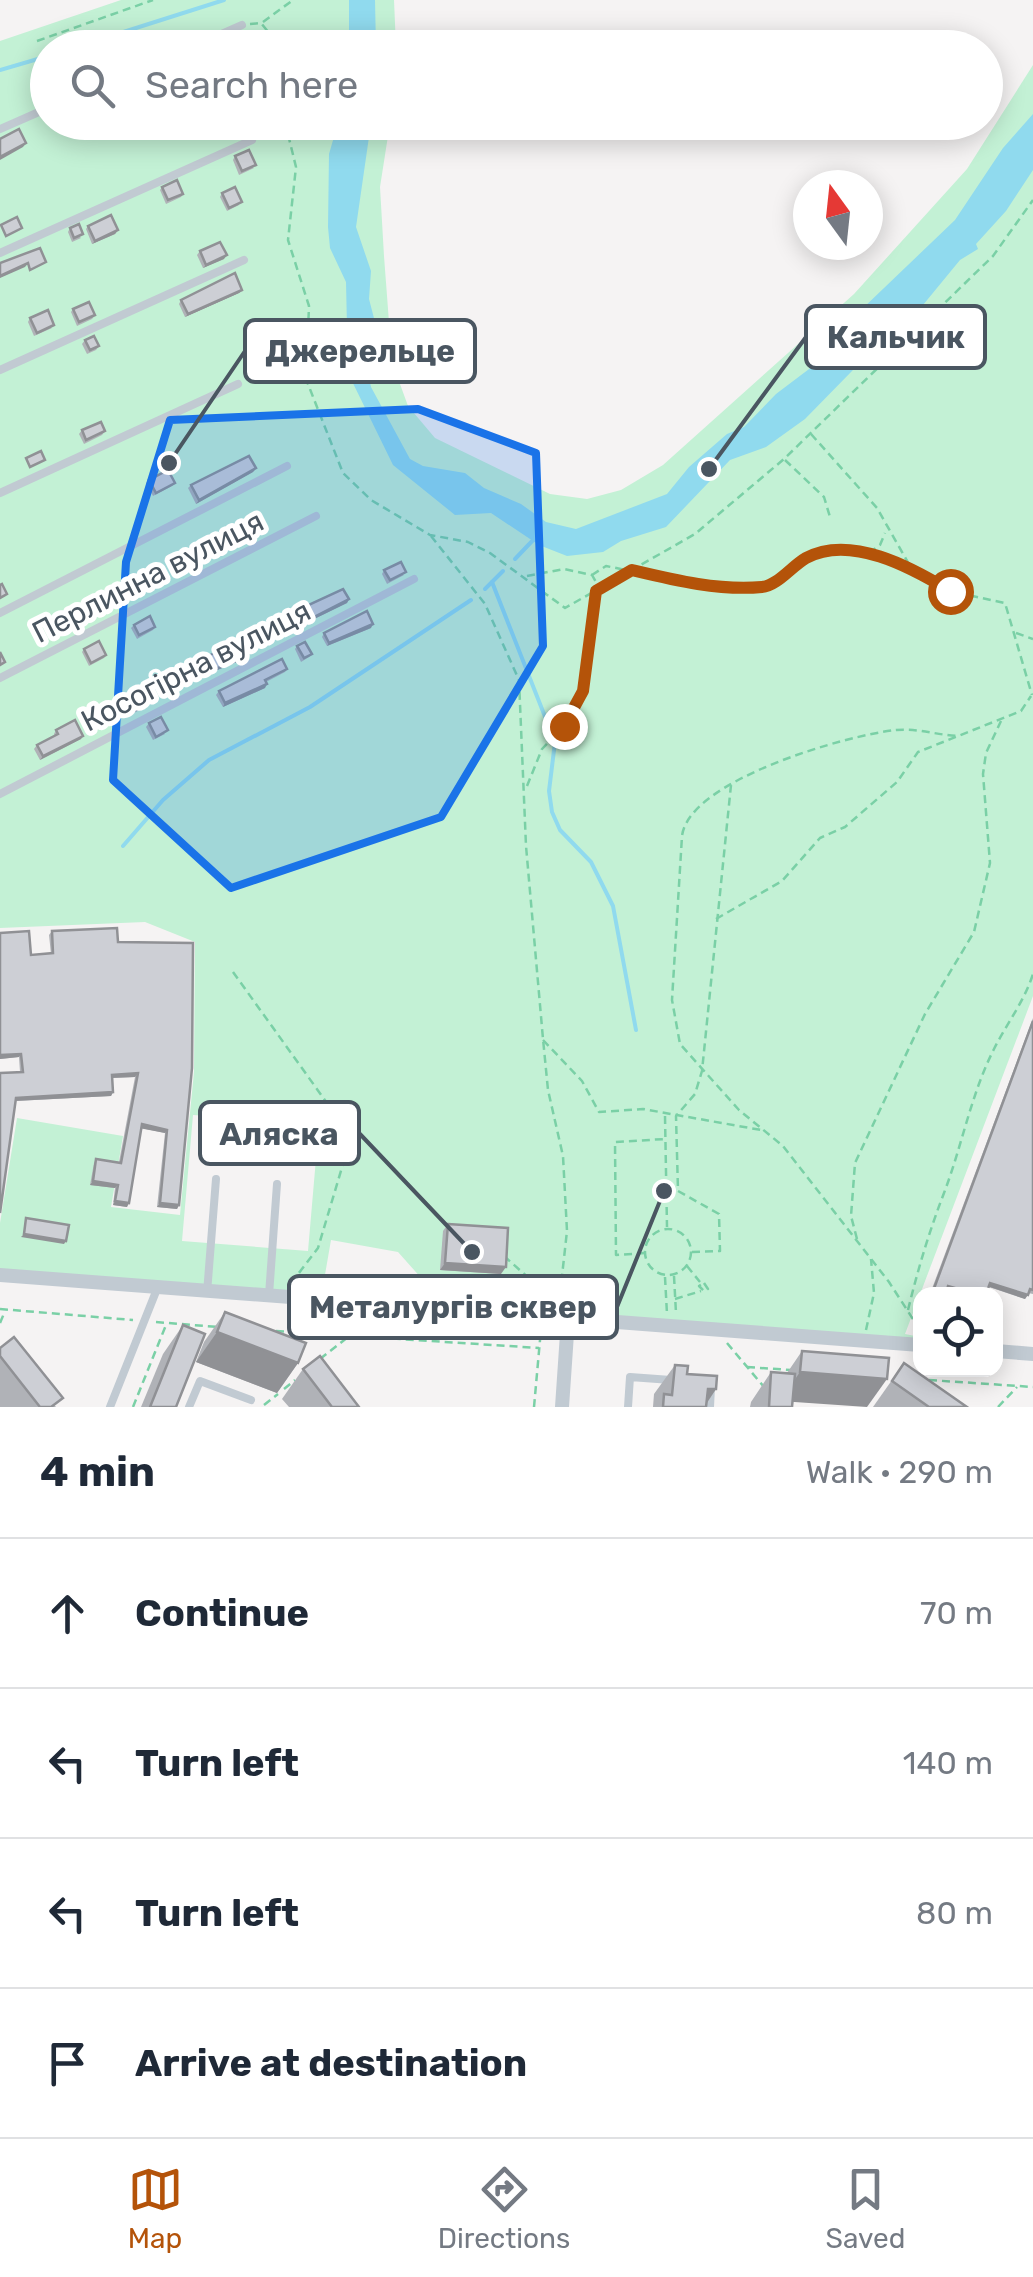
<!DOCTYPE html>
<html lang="en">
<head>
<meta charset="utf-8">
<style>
	body { margin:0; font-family:Rubik,sans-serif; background:#f2f2f3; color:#1f2937 }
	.controls { position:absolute; right:30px; bottom:30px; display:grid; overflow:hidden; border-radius:20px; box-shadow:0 5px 25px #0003 }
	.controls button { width:90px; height:90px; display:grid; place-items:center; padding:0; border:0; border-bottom:2px solid #e0e1e3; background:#fff; color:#1f2937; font:50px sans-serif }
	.compass { position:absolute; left:793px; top:170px; width:90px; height:90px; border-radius:50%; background:#fff; box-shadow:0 5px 25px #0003; rotate:345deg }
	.stop { position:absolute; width:30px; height:30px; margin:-22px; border:8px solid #b45309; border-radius:50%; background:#fff }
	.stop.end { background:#b45309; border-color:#fff; box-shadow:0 2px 10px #0008 }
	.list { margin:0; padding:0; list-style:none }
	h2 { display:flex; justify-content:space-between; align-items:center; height:130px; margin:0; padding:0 40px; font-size:42px }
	h2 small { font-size:32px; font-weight:400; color:#747a83 }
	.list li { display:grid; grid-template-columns:65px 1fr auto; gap:30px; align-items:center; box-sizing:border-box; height:150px; padding:0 40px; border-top:2px solid #e0e1e3 }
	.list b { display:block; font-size:38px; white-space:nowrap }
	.list em { font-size:32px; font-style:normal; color:#747a83 }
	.icon { flex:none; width:55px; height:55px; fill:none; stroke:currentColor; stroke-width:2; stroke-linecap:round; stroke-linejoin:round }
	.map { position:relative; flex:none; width:1033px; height:1407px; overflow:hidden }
	.search { position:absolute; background:#fff; box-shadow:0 5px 25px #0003; left:30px; right:30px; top:30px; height:110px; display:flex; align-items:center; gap:25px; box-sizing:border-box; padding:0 35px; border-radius:55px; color:#747a83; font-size:38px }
	.sheet { height:730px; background:#fff }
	nav { display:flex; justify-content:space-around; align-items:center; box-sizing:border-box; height:140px; border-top:2px solid #e0e1e3; background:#fff; font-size:28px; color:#747a83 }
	nav a { display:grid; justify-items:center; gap:5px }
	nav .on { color:#b45309 }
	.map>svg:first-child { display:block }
	.green { fill:#c3f1d5; fill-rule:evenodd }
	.water { fill:#90daee }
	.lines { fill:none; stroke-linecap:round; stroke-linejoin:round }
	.stream { stroke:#90daee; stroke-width:4 }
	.path { stroke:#7ad0a6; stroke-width:2.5; stroke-dasharray:8 5; stroke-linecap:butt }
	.lane { stroke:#c1cad2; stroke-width:8 }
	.street { stroke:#c1cad2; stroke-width:14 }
	.wall { fill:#b0b2b7 }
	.shaded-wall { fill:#909195 }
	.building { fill:#cdcfd5; stroke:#909195; stroke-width:2.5 }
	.route { stroke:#b45309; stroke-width:12 }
	.marked { fill:#1a73e8; fill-opacity:0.2; stroke:#1a73e8; stroke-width:8; stroke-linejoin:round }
	.labels { text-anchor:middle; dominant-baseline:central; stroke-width:10; stroke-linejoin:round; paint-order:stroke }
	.street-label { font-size:30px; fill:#4a5661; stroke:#fff }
	.leader { fill:none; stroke:#4a5661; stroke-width:4 }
	.callout-dot { fill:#4a5661; stroke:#fff; stroke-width:4 }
	.callout { fill:#fff; stroke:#4a5661; stroke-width:4 }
	.callout-label { font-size:32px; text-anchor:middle; font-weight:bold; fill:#4a5661 }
</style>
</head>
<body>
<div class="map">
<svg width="1033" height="1407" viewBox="0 0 1033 1407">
	<rect width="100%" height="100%" fill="#f5f3f3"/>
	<path class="green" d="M121,0H394L396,47L48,48V122L390,123L380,187L384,256L392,362L408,406L435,438L550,494L587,499L621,490L663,465L854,294L967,169L1033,65V996L905,1334L920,1337V1345L0,1275V1223L17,1118L123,1136L111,1207L180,1215L194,1072L195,942L145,922L0,928V41ZM193,1115L290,1122L317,1147L308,1251L182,1241ZM331,1240L398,1252L431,1289L428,1300L322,1292Z"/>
	<g class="water">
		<path d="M349,0H375L376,47H349Z"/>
		<path d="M1033,114V170L1006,211L976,244L978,249L960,260L923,305L898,324L805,419L766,447L730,460L666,527L621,541L603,552L567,556L539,545L491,513L455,515L393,465L348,373L346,282L330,248L328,227L329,154L338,123H371L356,227L371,271L369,299L375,322L367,367L371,387L410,459L423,466L465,473L484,488L521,504L546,522L576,529L667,494L689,467L727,434L744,427L776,394L817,363L860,311L955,220L1003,148Z"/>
	</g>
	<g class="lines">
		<g class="stream">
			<path d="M73,48L224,0"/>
			<path d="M0,70L48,56"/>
			<path d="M515,559L536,537"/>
			<path d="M492,582L555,742L549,791L552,812L560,830L591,862L613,906L636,1030"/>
			<path d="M485,589L503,571"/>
			<path d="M123,846L163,800L209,760L310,707L471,600"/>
		</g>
		<g class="path">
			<path d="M263,22L293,0"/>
			<path d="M250,24L261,23L281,48"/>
			<path d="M37,41L153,0"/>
			<path d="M285,122L296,167L288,240L309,306L306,379L343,473L371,500L430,535L468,542L490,553L565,608L695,534L784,459L993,256L1033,200"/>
			<path d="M259,137L284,126"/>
			<path d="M811,434L877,508L910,566"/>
			<path d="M785,460L824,497L830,517"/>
			<path d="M431,536L485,604L519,680L526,846L543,1039L548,1090L563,1156L567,1231L559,1303"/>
			<path d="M869,553L880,545L885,533"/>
			<path d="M592,575L606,566L691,583L762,588L811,555L829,550L868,554L911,567L949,591L1005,603L1032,695"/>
			<path d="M527,576L564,569L592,575L600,589"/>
			<path d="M1016,633L1033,639"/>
			<path d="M527,786L542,749L564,726L583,691L596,592"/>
			<path d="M716,919L782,881L820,838L845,827L897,782L918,752L1021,711L1031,696"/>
			<path d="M233,972L342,1124L343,1164L318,1248L292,1282"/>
			<path d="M543,1040L582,1081L599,1112L643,1109L761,1130"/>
			<path d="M665,1116L667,1227"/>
			<circle cx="668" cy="1252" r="23"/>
			<path d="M857,1239L851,1216L855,1163L925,1014L974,932L990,863L983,774L986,753L1001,721"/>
			<path d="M692,1252L720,1251L719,1214L678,1191L676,1116L695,1094L702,1071L731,785"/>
			<path d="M645,1253L616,1255L615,1142L665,1139"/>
			<path d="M504,1256L558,1304"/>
			<path d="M687,1266L700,1282"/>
			<path d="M674,1276L676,1313"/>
			<path d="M665,1277L667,1314"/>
			<path d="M704,1283L708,1289L704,1291L699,1286Z"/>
			<path d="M675,1299L701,1291"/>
			<path d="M0,1309L133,1320"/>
			<path d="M908,1310C918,1269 929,1232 944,1193C962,1146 971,1094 994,1049C1007,1023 1024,1002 1033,974"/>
			<path d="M156,1322L218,1327"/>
			<path d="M0,1323L5,1311"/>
			<path d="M866,1330L874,1293L871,1259"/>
			<path d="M920,1330L889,1282L783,1146L739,1110L680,1044L672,1000L682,836C689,780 847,735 896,730C917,728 937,735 958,736"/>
			<path d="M276,1331L539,1348"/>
			<path d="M727,1343L764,1387"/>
			<path d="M320,1359L348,1337"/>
			<path d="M747,1367L791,1370"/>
			<path d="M929,1380L1033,1387"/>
			<path d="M284,1389L295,1380"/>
			<path d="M264,1405L278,1394"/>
			<path d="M133,1407L166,1325"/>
			<path d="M534,1407L541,1329"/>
			<path d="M998,1407L1017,1387"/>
		</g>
		<g class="lane">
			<path d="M190,48L242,25"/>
			<path d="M0,129L48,108"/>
			<path d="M0,253L252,140"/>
			<path d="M0,370L244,260"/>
			<path d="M0,493L238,384"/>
			<path d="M0,613L287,466"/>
			<path d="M0,678L316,516"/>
			<path d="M0,794L414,579"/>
			<path d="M207,1293L216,1179"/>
			<path d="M269,1295L277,1184"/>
			<path d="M110,1407L157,1289"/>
			<path d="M189,1407L200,1381L251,1400"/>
			<path d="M628,1407L630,1377L671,1380"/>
			<path d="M710,1407L711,1387"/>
		</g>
		<g class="street">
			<path d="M0,1275L920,1345"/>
			<path d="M996,1351L1033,1354"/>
			<path d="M562,1407L568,1319"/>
		</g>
	</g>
	<g class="wall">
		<path d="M235,156L254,168L239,175L233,160Z"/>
		<path d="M162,187L183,194L181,197L166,204L160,190Z"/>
		<path d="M222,193L239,205L227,211L220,197Z"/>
		<path d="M88,226L118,230L115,234L92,244L86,229Z"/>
		<path d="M70,228L81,238L72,242L68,232Z"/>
		<path d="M200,251L224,259L203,268L197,255Z"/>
		<path d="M242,290L239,293L185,317L179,304L181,300Z"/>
		<path d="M73,309L95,315L92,319L77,326L71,312Z"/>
		<path d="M30,318L52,328L34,336L28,322Z"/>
		<path d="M85,340L99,346L96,350L87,354L82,344Z"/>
		<path d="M82,430L105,431L102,435L84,444L79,434Z"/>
		<path d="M256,468L253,472L196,504L188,488L191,485Z"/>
		<path d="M149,480L175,483L172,486L153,496L146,483Z"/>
		<path d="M384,570L404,575L387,584L382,574Z"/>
		<path d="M349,599L347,603L308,622L302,610L304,607Z"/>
		<path d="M134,625L155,627L153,630L137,639L131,628Z"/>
		<path d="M371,628L327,646L322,637L324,633Z"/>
		<path d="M297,646L312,654L309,657L301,662L295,649Z"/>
		<path d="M84,649L106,655L104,658L89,666L82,652Z"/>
		<path d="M242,658L239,661L203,676L197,664L199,661Z"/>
		<path d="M287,669L285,672L266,682L265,688L223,707L216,695L219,691Z"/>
		<path d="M122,703L141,709L125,718L119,706Z"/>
		<path d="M149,723L165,734L153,740L146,727Z"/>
		<path d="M56,730L81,739L40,760L34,749L37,745L55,736L54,734Z"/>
		<path d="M52,931L118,942L193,943L179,1205L177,1209L157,1207L165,1133L141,1128L127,1207L113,1205L115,1188L90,1185L94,1163L96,1159L119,1162L135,1077L113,1078V1092L111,1096L16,1101L20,1072L19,1057L0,1059V933L31,955L51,954L49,935Z"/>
		<path d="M1033,1018V1294L1028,1293L1025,1299L989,1287L986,1294H961L947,1290L946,1294H930Z"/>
		<path d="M448,1224L501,1274L440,1270L443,1231Z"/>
		<path d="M225,1312L298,1363L277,1393L196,1362L204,1342Z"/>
		<path d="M183,1325L176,1407H141L163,1354Z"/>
		<path d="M0,1348L56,1407H0Z"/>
		<path d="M802,1351L889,1358L792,1402V1407H750L751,1402L771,1372L787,1373Z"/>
		<path d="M904,1363L967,1407H873Z"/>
		<path d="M675,1365L687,1374L716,1389L707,1403L706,1407H653L654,1394Z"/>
		<path d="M303,1369L359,1407H289L282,1399Z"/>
	</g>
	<g class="shaded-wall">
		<path d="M26,143L23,147L0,160V157Z"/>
		<path d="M118,230L115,234L92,244L95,241Z"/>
		<path d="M227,255L224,259L203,268L206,265Z"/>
		<path d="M28,263L25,267L0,278V276Z"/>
		<path d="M242,290L239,293L185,317L188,314Z"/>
		<path d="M256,468L253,472L196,504L199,500Z"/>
		<path d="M349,599L347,603L308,622L310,619Z"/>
		<path d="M373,624L371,628L327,646L329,643Z"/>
		<path d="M242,658L239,661L203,676L206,673Z"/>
		<path d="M267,684L265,688L223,707L225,703Z"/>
		<path d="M83,736L81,739L40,760L43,756Z"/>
		<path d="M21,1054L19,1057L0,1059V1055Z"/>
		<path d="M138,1073L135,1077L110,1078L112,1075Z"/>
		<path d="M113,1092L111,1096L14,1101L16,1098Z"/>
		<path d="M142,1124L167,1130L165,1133L139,1128Z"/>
		<path d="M93,1181L118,1185L115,1188L90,1185Z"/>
		<path d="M115,1201L129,1203L127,1207L113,1205Z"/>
		<path d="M160,1203L179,1205L177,1209L157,1207Z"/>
		<path d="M24,1234L66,1241L64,1244L21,1237Z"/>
		<path d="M445,1263L506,1267L501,1274L440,1270Z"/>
		<path d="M990,1283L1028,1295L1025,1299L987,1286Z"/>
		<path d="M948,1286L976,1294H961L946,1290Z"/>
		<path d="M217,1332L298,1363L277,1393L196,1362Z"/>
		<path d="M800,1372L887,1379L867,1407L780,1401Z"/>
		<path d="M708,1389H716L704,1407Z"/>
	</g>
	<g class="building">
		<path d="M236,122H250L238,128Z"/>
		<path d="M19,129L26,143L0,157V139Z"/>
		<path d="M249,150L256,165L242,171L235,156Z"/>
		<path d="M177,180L183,194L168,200L162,187Z"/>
		<path d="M235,187L242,202L229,208L222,193Z"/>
		<path d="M111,215L118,230L95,241L88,226Z"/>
		<path d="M17,217L22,228L6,236L1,225Z"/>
		<path d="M79,224L83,234L74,238L70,228Z"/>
		<path d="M220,242L227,255L206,265L200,251Z"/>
		<path d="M40,248L46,262L30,270L28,263L0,276V263Z"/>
		<path d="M235,273L242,290L188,314L181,300Z"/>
		<path d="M89,302L95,315L79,322L73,309Z"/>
		<path d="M48,310L54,325L37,333L30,318Z"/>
		<path d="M94,336L99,346L90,350L85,340Z"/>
		<path d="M101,422L105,431L86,440L82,430Z"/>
		<path d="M41,451L45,460L30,467L26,458Z"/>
		<path d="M249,456L256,468L199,500L191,485Z"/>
		<path d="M168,470L175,483L156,493L149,480Z"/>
		<path d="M401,562L406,572L390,580L384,570Z"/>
		<path d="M2,584L7,594L0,598V585Z"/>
		<path d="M343,589L349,599L310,619L304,607Z"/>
		<path d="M367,611L373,624L329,643L324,633Z"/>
		<path d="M150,616L155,627L139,635L134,625Z"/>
		<path d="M271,626L275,635L261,642L256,634Z"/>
		<path d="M99,641L106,655L91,663L84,649Z"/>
		<path d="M305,642L312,654L304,658L297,646Z"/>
		<path d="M234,643L242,658L206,673L199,661Z"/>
		<path d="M0,652L5,662L0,665Z"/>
		<path d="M282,659L287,669L265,680L267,684L225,703L219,691Z"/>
		<path d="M138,694L144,706L128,714L122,703Z"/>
		<path d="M161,717L168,730L156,737L149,723Z"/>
		<path d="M75,720L83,736L43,756L37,745L58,734L56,730Z"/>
		<path d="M117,928L118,942L193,943L192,1068L179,1205L160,1203L167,1130L142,1124L129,1203L115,1201L118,1185L93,1181L96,1159L121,1163L138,1073L112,1075L113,1092L16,1098L0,1213V1073L23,1072L21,1054L0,1055V933L29,931L31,955L53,953L52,931Z"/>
		<path d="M1033,1021V1290L1030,1289L1028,1295L990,1283L986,1294H976L948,1286L946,1294H932Z"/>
		<path d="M26,1218L69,1225L66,1241L24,1234Z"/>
		<path d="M448,1224L508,1228L506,1267L445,1263Z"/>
		<path d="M225,1312L306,1343L298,1363L217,1332Z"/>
		<path d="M183,1325L205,1334L176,1407H150Z"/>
		<path d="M14,1337L63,1398L51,1407H40L0,1356V1348Z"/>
		<path d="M802,1351L889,1358L887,1379L800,1372Z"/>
		<path d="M320,1356L359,1407H332L303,1369Z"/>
		<path d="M904,1363L967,1407H929L892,1381Z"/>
		<path d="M675,1365L688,1366L687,1374L717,1376L716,1389H708L706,1407H663L664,1394L672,1395Z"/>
		<path d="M771,1372L795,1374L792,1407H769Z"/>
	</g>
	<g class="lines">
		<path class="route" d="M564,726L583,691L596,591L632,570C674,580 719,591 762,587C777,586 792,566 806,558C850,534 911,567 950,591"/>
	</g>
	<path class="marked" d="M418,409L536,453L543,646L441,817L231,888L113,780L126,562L170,420Z"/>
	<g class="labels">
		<g class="street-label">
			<text transform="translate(148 577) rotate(-27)">Перлинна вулиця</text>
			<text transform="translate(196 666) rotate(-27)">Косогірна вулиця</text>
		</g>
	</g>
	<path class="leader" d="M709 469L806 337M169 463L245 351M472 1252L359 1133M664 1191L617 1307"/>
	<g class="callout-dot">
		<circle cx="709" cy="469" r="10"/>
		<circle cx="169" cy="463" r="10"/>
		<circle cx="472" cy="1252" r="10"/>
		<circle cx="664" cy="1191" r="10"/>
	</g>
	<g class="callout">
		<rect x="806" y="306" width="179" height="62" rx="10"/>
		<rect x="245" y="320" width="230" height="62" rx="10"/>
		<rect x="200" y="1102" width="159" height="62" rx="10"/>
		<rect x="289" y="1276" width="328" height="62" rx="10"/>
	</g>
	<g class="callout-label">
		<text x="896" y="348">Кальчик</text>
		<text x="360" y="362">Джерельце</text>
		<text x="279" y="1145">Аляска</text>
		<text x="453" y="1318">Металургів сквер</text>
	</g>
</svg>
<div class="controls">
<button><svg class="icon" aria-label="locate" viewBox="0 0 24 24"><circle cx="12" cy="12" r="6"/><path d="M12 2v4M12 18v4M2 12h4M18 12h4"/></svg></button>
</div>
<svg class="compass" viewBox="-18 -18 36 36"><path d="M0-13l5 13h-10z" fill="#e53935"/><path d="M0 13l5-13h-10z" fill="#747a83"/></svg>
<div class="stop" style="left:950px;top:591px"></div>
<div class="stop end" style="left:564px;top:726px"></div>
<div class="search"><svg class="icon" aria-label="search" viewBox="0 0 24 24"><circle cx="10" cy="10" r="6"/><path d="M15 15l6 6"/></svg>Search here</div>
</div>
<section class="sheet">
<h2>4 min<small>Walk · 290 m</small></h2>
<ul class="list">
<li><svg class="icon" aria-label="ahead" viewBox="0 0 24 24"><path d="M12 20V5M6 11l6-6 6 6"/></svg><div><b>Continue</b></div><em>70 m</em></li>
<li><svg class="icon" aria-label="left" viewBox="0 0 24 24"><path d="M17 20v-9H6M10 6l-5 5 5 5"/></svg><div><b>Turn left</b></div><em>140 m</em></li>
<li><svg class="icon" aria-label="left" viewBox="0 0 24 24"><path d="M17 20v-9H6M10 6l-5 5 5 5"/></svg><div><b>Turn left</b></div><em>80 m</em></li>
<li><svg class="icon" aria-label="arrive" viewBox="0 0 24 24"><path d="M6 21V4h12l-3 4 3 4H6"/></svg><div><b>Arrive at destination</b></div></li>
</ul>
</section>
<nav>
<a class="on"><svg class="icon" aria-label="map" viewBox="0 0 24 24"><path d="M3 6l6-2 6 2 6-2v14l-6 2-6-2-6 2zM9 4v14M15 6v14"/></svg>Map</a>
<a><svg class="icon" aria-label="directions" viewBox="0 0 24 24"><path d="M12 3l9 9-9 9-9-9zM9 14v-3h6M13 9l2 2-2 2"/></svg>Directions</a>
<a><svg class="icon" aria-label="saved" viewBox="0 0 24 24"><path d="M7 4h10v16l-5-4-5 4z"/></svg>Saved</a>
</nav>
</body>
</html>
